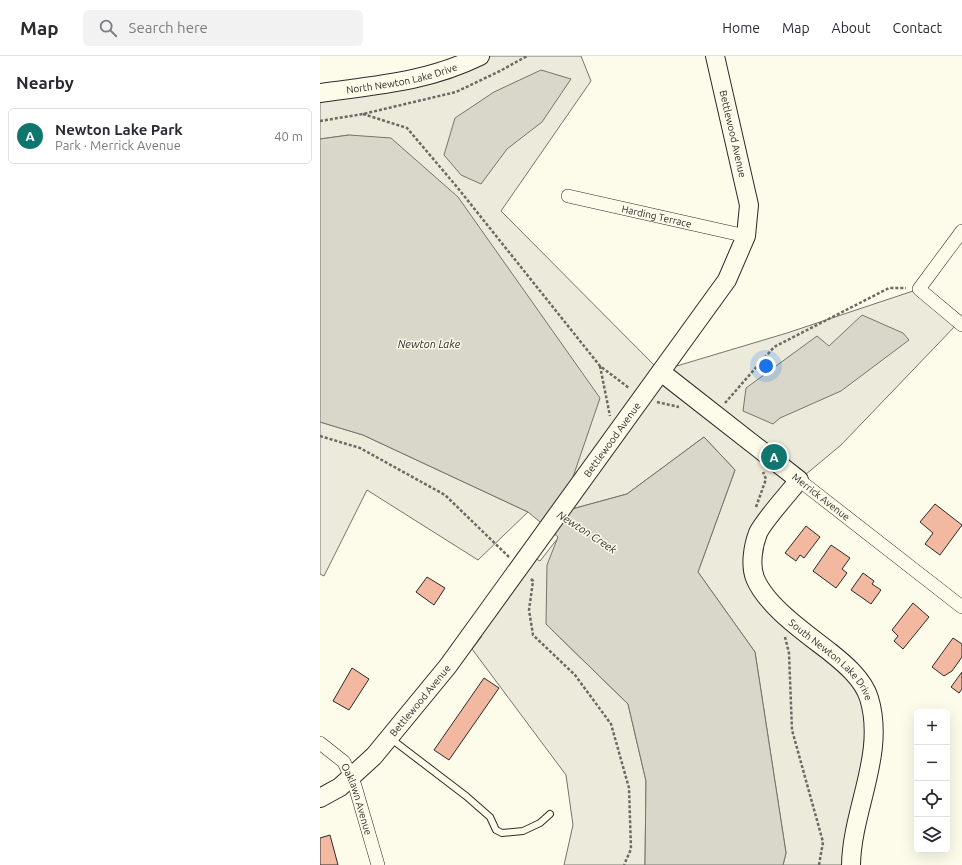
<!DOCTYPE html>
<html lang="en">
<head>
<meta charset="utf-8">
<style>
	body { margin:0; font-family:Ubuntu,sans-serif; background:#f2f2f3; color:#2b2b33 }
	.controls { position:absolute; right:12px; bottom:12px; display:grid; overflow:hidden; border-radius:6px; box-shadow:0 4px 16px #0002 }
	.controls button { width:36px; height:36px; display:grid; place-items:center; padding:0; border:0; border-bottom:1px solid #e1e1e2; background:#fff; color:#2b2b33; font:20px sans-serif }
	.you { position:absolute; left:446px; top:310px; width:14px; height:14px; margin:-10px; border:3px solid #fff; border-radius:50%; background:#1a73e8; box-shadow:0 0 0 6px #1a73e833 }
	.badge { display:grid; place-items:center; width:26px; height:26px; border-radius:50%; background:#0f766e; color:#fff; font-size:13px; font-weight:700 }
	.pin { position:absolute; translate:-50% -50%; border:2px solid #fff; box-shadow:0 1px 4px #0006 }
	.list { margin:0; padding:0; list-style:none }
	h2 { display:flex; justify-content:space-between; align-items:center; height:52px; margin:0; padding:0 16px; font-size:17px }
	h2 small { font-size:13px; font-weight:400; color:#7c7c81 }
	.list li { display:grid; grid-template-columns:26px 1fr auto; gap:12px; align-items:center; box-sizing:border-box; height:56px; margin:0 8px 8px; padding:0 8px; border:1px solid #e1e1e2; border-radius:6px }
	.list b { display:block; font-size:15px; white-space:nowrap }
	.list p { margin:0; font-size:13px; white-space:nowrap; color:#7c7c81 }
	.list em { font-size:13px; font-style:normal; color:#7c7c81 }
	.icon { flex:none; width:22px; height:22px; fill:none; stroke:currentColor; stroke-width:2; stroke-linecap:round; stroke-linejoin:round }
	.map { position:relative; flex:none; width:642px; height:809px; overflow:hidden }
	header { display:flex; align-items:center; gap:24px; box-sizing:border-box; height:56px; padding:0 20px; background:#fff; border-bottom:1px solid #e1e1e2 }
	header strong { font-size:19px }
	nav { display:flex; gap:22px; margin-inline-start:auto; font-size:14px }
	.search { width:280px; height:36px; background:#f2f2f3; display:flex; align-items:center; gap:10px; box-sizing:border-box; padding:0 14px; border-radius:6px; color:#7c7c81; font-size:15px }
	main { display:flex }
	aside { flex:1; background:#fff }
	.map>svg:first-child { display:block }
	.green { fill:#ecebdb; stroke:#74746e }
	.water { fill:#d8d7c9; stroke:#74746e }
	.building { fill:#f2b8a0; stroke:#2b2b2b }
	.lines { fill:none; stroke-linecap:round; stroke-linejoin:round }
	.lane-casing { stroke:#2b2b2b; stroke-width:8 }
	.street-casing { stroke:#2b2b2b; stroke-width:14 }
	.secondary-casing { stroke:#2b2b2b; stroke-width:20 }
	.path { stroke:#6a6964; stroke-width:2.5; stroke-dasharray:3 2; stroke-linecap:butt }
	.lane { stroke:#fdfbea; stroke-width:6 }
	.street { stroke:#fdfbea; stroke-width:13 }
	.secondary { stroke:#fdfbea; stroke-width:18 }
	.labels { text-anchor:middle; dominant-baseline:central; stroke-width:3; stroke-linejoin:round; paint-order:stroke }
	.street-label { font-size:10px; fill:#2b2b2b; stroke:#fdfbea }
	.water-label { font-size:11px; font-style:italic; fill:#2b2b2b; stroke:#fdfbea }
</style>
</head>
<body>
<header>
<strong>Map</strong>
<div class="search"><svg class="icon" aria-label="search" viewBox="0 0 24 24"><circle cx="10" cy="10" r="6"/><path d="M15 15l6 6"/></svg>Search here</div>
<nav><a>Home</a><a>Map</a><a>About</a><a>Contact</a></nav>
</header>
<main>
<aside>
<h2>Nearby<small></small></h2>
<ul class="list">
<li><span class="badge">A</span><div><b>Newton Lake Park</b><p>Park · Merrick Avenue</p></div><em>40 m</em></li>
</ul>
</aside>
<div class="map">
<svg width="642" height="809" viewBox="0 0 642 809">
	<rect width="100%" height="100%" fill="#fdfbea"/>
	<g class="green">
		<path d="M160,0H261L271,25L181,155L340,315L467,277L599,233L639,266L521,389L479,424L439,476L435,521L526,608L553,662L531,809H463L466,797L435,596L378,516L415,414L384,381L307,438L241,456L29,79L0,83V37Z"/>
		<path d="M0,366L43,379L208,456L158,504L47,434L4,520L0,518Z"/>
		<path d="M238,482L232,574L308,648L326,725L325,809H244L253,769L246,719L152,593L162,580L155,573L209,499L220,505Z"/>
	</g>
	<g class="water">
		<path d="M221,14L251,23L222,66L187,93L161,128L141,119L124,99L135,62L174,36Z"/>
		<path d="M29,79L71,82L138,141L280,342L241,456L307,438L384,381L415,414L378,516L435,596L466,797L463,809H325L326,725L308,648L226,568L227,509L238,481L208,456L43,379L0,366V83Z"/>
		<path d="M542,259L583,277L589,284L521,335L460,362L453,368L423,355L426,332L497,280L509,290Z"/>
	</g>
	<g class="building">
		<path d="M615,448L642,469L620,499L605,488L613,477L600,466Z"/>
		<path d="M486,470L500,481L484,502L480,499L476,505L465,497Z"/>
		<path d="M511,489L530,502L522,513L527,517L516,532L493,515Z"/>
		<path d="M543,517L554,525L552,528L561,534L551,548L531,534Z"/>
		<path d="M107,521L125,532L114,549L96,536Z"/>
		<path d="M593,547L609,561L583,593L574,585L578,580L572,574Z"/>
		<path d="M633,582L642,588V601L632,615L624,620L612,611Z"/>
		<path d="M32,612L49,623L29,654L13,645Z"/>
		<path d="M642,616V633L639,637L631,631Z"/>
		<path d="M164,622L179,632L129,704L114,694Z"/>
		<path d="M10,779L18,809H0V782Z"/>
	</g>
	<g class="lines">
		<g class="lane-casing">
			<path id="lane" d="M70,682L146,740L170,761L176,774L182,777L203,775L220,767L230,758"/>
		</g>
		<g class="street-casing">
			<g id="street">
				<path id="s1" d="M248,140L426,180"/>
				<path d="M642,175L599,233L642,269"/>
				<path d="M479,424L642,551"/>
				<path id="s2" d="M0,687L24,706L35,730L58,809"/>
			</g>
		</g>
		<g class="secondary-casing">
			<g id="secondary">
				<path id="s3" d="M0,37C57,29 107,26 160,0"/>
				<path id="s4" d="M341,316L479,424C469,437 444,464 438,477C433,490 430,509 435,522C446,550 487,578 510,596C525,608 543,623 549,642C566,698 532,753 531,809"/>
				<path id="s5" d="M0,742L20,731L54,700L128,610L407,224L426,180L429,149L395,0"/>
			</g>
		</g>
		<g class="path">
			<path d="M43,58L87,72L137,131L280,310L309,332"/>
			<path d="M0,65L43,58L136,36L180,15L207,0"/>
			<path d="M280,310L290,360"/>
			<path d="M337,346L359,351"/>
			<path d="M405,347L454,291L569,232H586"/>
			<path d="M0,380L40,392L125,439L189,501"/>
			<path d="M436,451L446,423L443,416"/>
			<path d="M211,523L213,525L209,554L213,579L255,619L291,668L309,732L311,793L304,809"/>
			<path d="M465,581L469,597L472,674L503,786L499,809"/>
		</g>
		<use href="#lane" class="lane"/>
		<use href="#street" class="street"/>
		<use href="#secondary" class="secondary"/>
	</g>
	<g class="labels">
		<g class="street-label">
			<text stroke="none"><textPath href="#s3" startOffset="83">North Newton Lake Drive</textPath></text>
			<text transform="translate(413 78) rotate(77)">Bettlewood Avenue</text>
			<text stroke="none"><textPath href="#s1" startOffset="91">Harding Terrace</textPath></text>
			<text stroke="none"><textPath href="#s5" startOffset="465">Bettlewood Avenue</textPath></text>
			<text transform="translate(501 441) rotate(38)">Merrick Avenue</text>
			<text stroke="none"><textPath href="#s4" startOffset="401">South Newton Lake Drive</textPath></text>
			<text stroke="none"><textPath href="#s5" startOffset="141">Bettlewood Avenue</textPath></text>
			<text stroke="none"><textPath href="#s2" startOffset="70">Oaklawn Avenue</textPath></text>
		</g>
		<g class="water-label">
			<text x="109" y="288">Newton Lake</text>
			<text transform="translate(267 476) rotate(33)">Newton Creek</text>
		</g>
	</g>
</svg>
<div class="controls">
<button>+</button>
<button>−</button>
<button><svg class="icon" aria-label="locate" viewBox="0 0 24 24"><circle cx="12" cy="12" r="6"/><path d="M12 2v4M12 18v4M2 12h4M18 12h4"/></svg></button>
<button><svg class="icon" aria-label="layers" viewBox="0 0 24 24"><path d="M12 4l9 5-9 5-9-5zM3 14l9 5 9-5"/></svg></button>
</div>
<div class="you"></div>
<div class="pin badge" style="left:454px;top:401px">A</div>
</div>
</main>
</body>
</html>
